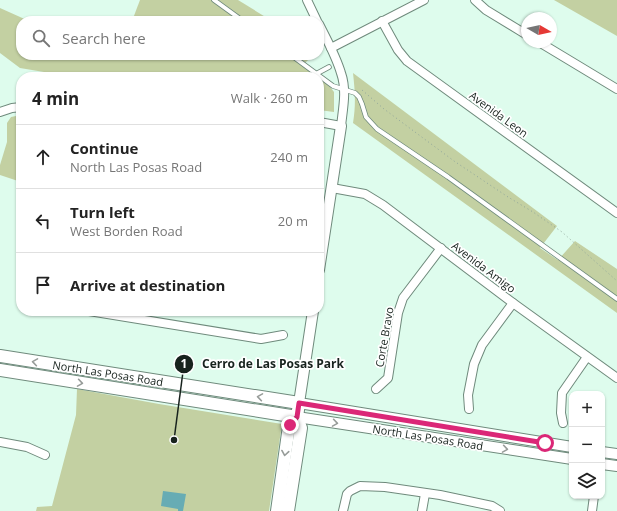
<!DOCTYPE html>
<html lang="en">
<head>
<meta charset="utf-8">
<style>
	body { margin:0; font-family:"Open Sans",sans-serif; background:#f2f2f2; color:#222 }
	.controls { position:absolute; right:12px; bottom:12px; display:grid; overflow:hidden; border-radius:8px; box-shadow:0 1px 3px #0004 }
	.controls button { width:36px; height:36px; display:grid; place-items:center; padding:0; border:0; border-bottom:1px solid #e0e0e0; background:#fff; color:#222; font:20px sans-serif }
	.compass { position:absolute; left:521px; top:12px; width:36px; height:36px; border-radius:50%; background:#fff; box-shadow:0 1px 3px #0004; rotate:99deg }
	.stop { position:absolute; width:12px; height:12px; margin:-9px; border:3px solid #db2777; border-radius:50%; background:#fff }
	.stop.end { background:#db2777; border-color:#fff; box-shadow:0 1px 4px #0008 }
	.list { margin:0; padding:0; list-style:none }
	h2 { display:flex; justify-content:space-between; align-items:center; height:52px; margin:0; padding:0 16px; font-size:17px }
	h2 small { font-size:13px; font-weight:400; color:#767676 }
	.list li { display:grid; grid-template-columns:26px 1fr auto; gap:12px; align-items:center; box-sizing:border-box; height:64px; padding:0 16px; border-top:1px solid #e0e0e0 }
	.list b { display:block; font-size:15px; white-space:nowrap }
	.list p { margin:0; font-size:13px; white-space:nowrap; color:#767676 }
	.list em { font-size:13px; font-style:normal; color:#767676 }
	.icon { flex:none; width:22px; height:22px; fill:none; stroke:currentColor; stroke-width:2; stroke-linecap:round; stroke-linejoin:round }
	.map { position:relative; flex:none; width:617px; height:511px; overflow:hidden }
	.search { position:absolute; background:#fff; box-shadow:0 1px 3px #0004; left:16px; top:16px; width:308px; height:44px; display:flex; align-items:center; gap:10px; box-sizing:border-box; padding:0 14px; border-radius:16px; color:#767676; font-size:15px }
	.panel { position:absolute; background:#fff; box-shadow:0 1px 3px #0004; left:16px; top:72px; width:308px; height:244px; border-radius:16px }
	.map>svg:first-child { display:block }
	.green { fill:#c3d0a2 }
	.water { fill:#67acb4 }
	.lines { fill:none; stroke-linecap:round; stroke-linejoin:round }
	.service-casing { stroke:#6f8a7c; stroke-width:5.5 }
	.minor-casing { stroke:#6f8a7c; stroke-width:10 }
	.tertiary-casing { stroke:#6f8a7c; stroke-width:12 }
	.secondary-casing { stroke:#6f8a7c; stroke-width:14 }
	.path { stroke:#8fa59a; stroke-width:1; stroke-dasharray:1 3; stroke-linecap:butt }
	.service { stroke:#fff; stroke-width:4 }
	.minor { stroke:#fff; stroke-width:8 }
	.tertiary { stroke:#fff; stroke-width:10 }
	.secondary { stroke:#fff; stroke-width:12 }
	.oneway { stroke:#979c99 }
	.route { stroke:#db2777; stroke-width:5 }
	.labels { text-anchor:middle; dominant-baseline:central; stroke-width:3.5; stroke-linejoin:round; paint-order:stroke }
	.street-label { font-size:11px; fill:#17221d; stroke:#fff }
	.leader { fill:none; stroke:#17221d; stroke-width:1.5 }
	.callout-dot { fill:#17221d; stroke:#fff; stroke-width:1.5 }
	.mark-label { font-size:12px; text-anchor:middle; font-weight:bold; fill:#fff }
	.callout-label { font-size:12px; text-anchor:middle; font-weight:bold; fill:#17221d; stroke:#fff; stroke-width:3.5; stroke-linejoin:round; paint-order:stroke }
</style>
</head>
<body>
<div class="map">
<svg width="617" height="511" viewBox="0 0 617 511">
	<rect width="100%" height="100%" fill="#defced"/>
	<g class="green">
		<path d="M140,0H238L272,21H132Z"/>
		<path d="M554,0H617V36Z"/>
		<path d="M0,8L29,21H21V55H109L117,59L119,55H313L302,66L324,79L334,92V112L319,110V77H74L20,68L0,53Z"/>
		<path d="M353,73L557,226L540,248L558,260L575,241L617,269V313L353,123C356,105 355,91 353,73Z"/>
		<path d="M21,115V182L0,175V165L7,142V123L11,117Z"/>
		<path d="M77,389L159,404L282,424L269,511H36L37,507L52,506L76,415Z"/>
	</g>
	<path class="water" d="M163,491L186,494L183,511H178V509L161,506Z"/>
	<g class="lines">
		<g class="service-casing">
			<g id="service">
				<path d="M214,0L243,21"/>
				<path d="M291,55L333,86L355,93L359,97L362,104L366,117L377,129L448,177L617,299"/>
				<path d="M316,74L329,67"/>
			</g>
		</g>
		<g class="minor-casing">
			<g id="minor">
				<path d="M307,0L317,21"/>
				<path d="M475,0L486,10L527,35"/>
				<path d="M382,21L398,50L407,61L617,213"/>
				<path d="M319,24C327,40 336,56 341,73C347,90 343,108 341,126L319,122"/>
				<path d="M539,42L617,89"/>
				<path d="M331,48L424,0"/>
				<path d="M0,112L12,108L21,107"/>
				<path d="M332,188L365,194L383,205L513,303L617,378"/>
				<path d="M89,311L261,339L283,335"/>
				<path d="M376,389L388,378L398,313L403,298L441,248"/>
				<path d="M469,409L468,395L474,364L482,345L513,303"/>
				<path d="M563,423L561,413L562,393L587,357"/>
				<path d="M0,442L27,447L45,455"/>
				<path d="M343,511L347,494L350,491L360,486L385,487L440,495L492,506L500,511"/>
				<path d="M422,511L425,494"/>
				<path d="M592,511L594,496"/>
			</g>
		</g>
		<g class="tertiary-casing">
			<g id="tertiary">
				<path d="M319,270L341,126"/>
				<path d="M313,311L299,403L572,447"/>
				<path d="M297,417L572,459"/>
				<path d="M602,452L617,454"/>
				<path d="M602,464L617,466"/>
			</g>
		</g>
		<g class="secondary-casing">
			<g id="secondary">
				<path d="M0,356L299,403L297,417L289,426L277,511"/>
				<path d="M0,370L297,417"/>
				<path d="M288,511L301,428L297,417"/>
			</g>
		</g>
		<path class="path" d="M362,90L384,109L454,161L508,197L533,212L562,232L617,281"/>
		<use href="#service" class="service"/>
		<use href="#minor" class="minor"/>
		<use href="#tertiary" class="tertiary"/>
		<use href="#secondary" class="secondary"/>
	</g>
	<defs><path id="oneway-chevron" d="M-2-3.5L2.5 0L-2 3.5" fill="none" stroke-width="1.6" stroke-linecap="round" stroke-linejoin="round"/></defs>
	<g class="oneway">
		<use href="#oneway-chevron" transform="translate(35 362) rotate(-171)"/>
		<use href="#oneway-chevron" transform="translate(80 383) rotate(9)"/>
		<use href="#oneway-chevron" transform="translate(260 397) rotate(-171)"/>
		<use href="#oneway-chevron" transform="translate(335 423) rotate(9)"/>
		<use href="#oneway-chevron" transform="translate(505 449) rotate(9)"/>
		<use href="#oneway-chevron" transform="translate(285 453) rotate(99)"/>
	</g>
	<g class="lines">
		<path class="route" d="M290,425L297,417L299,403L545,443"/>
	</g>
	<g class="labels">
		<g class="street-label">
			<text transform="translate(499 114) rotate(36)">Avenida Leon</text>
			<text transform="translate(484 267) rotate(37)">Avenida Amigo</text>
			<text transform="translate(384 337) rotate(-80)">Corte Bravo</text>
			<text transform="translate(108 373) rotate(9)">North Las Posas Road</text>
			<text transform="translate(428 437) rotate(9)">North Las Posas Road</text>
		</g>
	</g>
	<path class="leader" d="M174 440L184 364"/>
	<g class="callout-dot">
		<circle cx="174" cy="440" r="4"/>
		<circle cx="184" cy="364" r="10"/>
	</g>
	<g class="mark-label">
		<text x="184" y="368">1</text>
	</g>
	<g class="callout-label">
		<text x="273" y="368">Cerro de Las Posas Park</text>
	</g>
</svg>
<div class="controls">
<button>+</button>
<button>−</button>
<button><svg class="icon" aria-label="layers" viewBox="0 0 24 24"><path d="M12 4l9 5-9 5-9-5zM3 14l9 5 9-5"/></svg></button>
</div>
<svg class="compass" viewBox="-18 -18 36 36"><path d="M0-13l5 13h-10z" fill="#e53935"/><path d="M0 13l5-13h-10z" fill="#767676"/></svg>
<div class="stop" style="left:545px;top:443px"></div>
<div class="stop end" style="left:290px;top:425px"></div>
<div class="search"><svg class="icon" aria-label="search" viewBox="0 0 24 24"><circle cx="10" cy="10" r="6"/><path d="M15 15l6 6"/></svg>Search here</div>
<section class="panel">
<h2>4 min<small>Walk · 260 m</small></h2>
<ul class="list">
<li><svg class="icon" aria-label="ahead" viewBox="0 0 24 24"><path d="M12 20V5M6 11l6-6 6 6"/></svg><div><b>Continue</b><p>North Las Posas Road</p></div><em>240 m</em></li>
<li><svg class="icon" aria-label="left" viewBox="0 0 24 24"><path d="M17 20v-9H6M10 6l-5 5 5 5"/></svg><div><b>Turn left</b><p>West Borden Road</p></div><em>20 m</em></li>
<li><svg class="icon" aria-label="arrive" viewBox="0 0 24 24"><path d="M6 21V4h12l-3 4 3 4H6"/></svg><div><b>Arrive at destination</b></div></li>
</ul>
</section>
</div>
</body>
</html>
